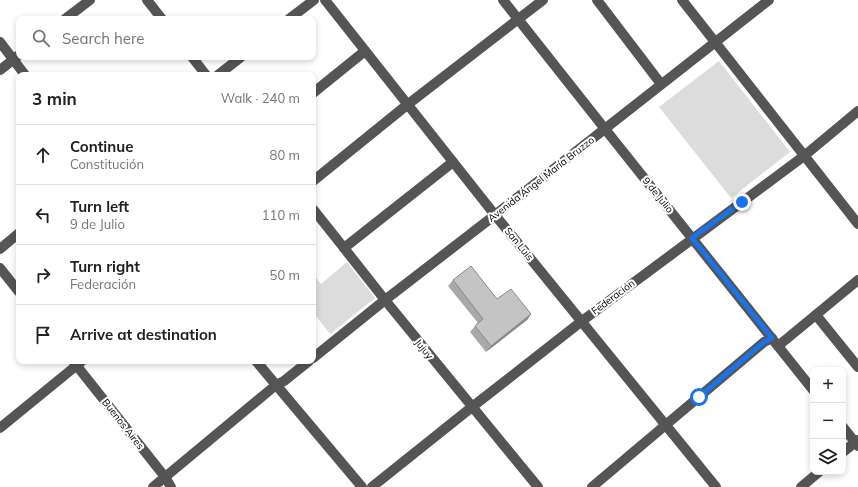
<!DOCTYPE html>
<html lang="en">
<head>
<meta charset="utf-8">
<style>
	body { margin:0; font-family:Mulish,sans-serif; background:#f2f2f2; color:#202124 }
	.controls { position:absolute; right:12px; bottom:12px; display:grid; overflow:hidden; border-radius:8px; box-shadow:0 2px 6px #0003 }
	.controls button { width:36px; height:36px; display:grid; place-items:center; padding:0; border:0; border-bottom:1px solid #e0e0e0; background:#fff; color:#202124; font:20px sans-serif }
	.stop { position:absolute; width:12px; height:12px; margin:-9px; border:3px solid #1a73e8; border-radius:50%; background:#fff }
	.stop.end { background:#1a73e8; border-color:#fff; box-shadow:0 1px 4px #0008 }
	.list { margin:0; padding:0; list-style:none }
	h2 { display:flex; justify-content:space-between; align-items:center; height:52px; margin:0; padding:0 16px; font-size:17px }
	h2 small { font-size:13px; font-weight:400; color:#757577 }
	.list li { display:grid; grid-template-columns:26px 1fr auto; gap:12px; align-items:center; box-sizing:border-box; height:60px; padding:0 16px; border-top:1px solid #e0e0e0 }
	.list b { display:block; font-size:15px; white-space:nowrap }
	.list p { margin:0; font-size:13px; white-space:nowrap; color:#757577 }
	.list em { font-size:13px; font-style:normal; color:#757577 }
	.icon { flex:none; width:22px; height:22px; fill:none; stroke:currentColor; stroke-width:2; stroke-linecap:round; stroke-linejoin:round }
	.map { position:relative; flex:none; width:858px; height:487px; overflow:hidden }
	.search { position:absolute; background:#fff; box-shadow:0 2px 6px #0003; left:16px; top:16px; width:300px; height:44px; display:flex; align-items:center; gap:10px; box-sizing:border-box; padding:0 14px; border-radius:8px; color:#757577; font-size:15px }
	.panel { position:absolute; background:#fff; box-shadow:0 2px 6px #0003; left:16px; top:72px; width:300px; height:292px; border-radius:8px }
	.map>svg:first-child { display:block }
	.green { fill:#dcdcdc }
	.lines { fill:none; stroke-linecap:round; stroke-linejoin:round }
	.minor { stroke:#555; stroke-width:10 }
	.wall { fill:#a9a9a9 }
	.shaded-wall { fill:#898989 }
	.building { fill:#c4c4c4; stroke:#898989 }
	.route { stroke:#1a73e8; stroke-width:5 }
	.labels { text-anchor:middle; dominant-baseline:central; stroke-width:4; stroke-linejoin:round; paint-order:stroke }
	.street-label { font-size:10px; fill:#000; stroke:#fff }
</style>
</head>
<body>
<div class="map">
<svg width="858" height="487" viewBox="0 0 858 487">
	<rect width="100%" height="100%" fill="#fff"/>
	<g class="green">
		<path d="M719,61L790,152L731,198L659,107Z"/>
		<path d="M347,262L375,298L330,334L313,312V274L321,284Z"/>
	</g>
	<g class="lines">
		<g class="minor">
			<path d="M147,0L162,19"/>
			<path d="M325,0L495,215L716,487"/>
			<path d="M503,0L605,129L813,390"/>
			<path d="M597,0L661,84"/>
			<path d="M682,0L858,224"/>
			<path d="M65,19L90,0"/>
			<path d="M289,19L314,0"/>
			<path d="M0,42L25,75"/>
			<path d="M192,57L206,75"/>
			<path d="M0,70L19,55"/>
			<path d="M218,75L241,57"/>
			<path d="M313,93L365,51"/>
			<path d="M313,181L407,105L543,0"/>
			<path d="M313,209L344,248L385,300L538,487"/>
			<path d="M344,248L453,162"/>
			<path d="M0,249L19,233"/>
			<path d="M0,268L19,292"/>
			<path d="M816,315L858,367"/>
			<path d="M778,346L858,280"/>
			<path d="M313,358L385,300L495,215L769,0"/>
			<path d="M73,361L165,477L171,487"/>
			<path d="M256,361L362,487"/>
			<path d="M843,427L858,446"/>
			<path d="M0,428L82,361"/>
			<path d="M843,452L858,440"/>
			<path d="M153,487L276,385L284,381L309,361"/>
			<path d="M372,487L472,407L582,321L804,156L858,111"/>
			<path d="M592,487L764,342L772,338"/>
			<path d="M801,487L819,472"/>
		</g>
	</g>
	<path class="wall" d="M453,280L497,299L531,314L527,320L486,352L470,332L475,326L478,323L448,286Z"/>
	<path class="shaded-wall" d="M531,314L527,320L486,352L491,346Z"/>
	<path class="building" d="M471,266L497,299L511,289L531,314L491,346L475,326L483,319L453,280Z"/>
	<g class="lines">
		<path class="route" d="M699,397L764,342L772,338L692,238L742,202"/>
	</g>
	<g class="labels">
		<g class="street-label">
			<text transform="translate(541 179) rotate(-38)">Avenida Ángel María Bruzzo</text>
			<text transform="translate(658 195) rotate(51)">9 de Julio</text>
			<text transform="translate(519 244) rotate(51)">San Luis</text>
			<text transform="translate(613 297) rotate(-37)">Federación</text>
			<text transform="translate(424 349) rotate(51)">Jujuy</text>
			<text transform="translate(123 424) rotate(52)">Buenos Aires</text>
		</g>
	</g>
</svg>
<div class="controls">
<button>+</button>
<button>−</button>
<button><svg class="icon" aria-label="layers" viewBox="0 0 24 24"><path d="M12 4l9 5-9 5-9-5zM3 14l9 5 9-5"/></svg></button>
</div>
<div class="stop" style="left:699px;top:397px"></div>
<div class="stop end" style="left:742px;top:202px"></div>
<div class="search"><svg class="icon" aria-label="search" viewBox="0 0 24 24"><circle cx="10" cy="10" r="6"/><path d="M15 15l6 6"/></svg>Search here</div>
<section class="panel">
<h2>3 min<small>Walk · 240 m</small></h2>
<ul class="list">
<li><svg class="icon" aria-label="ahead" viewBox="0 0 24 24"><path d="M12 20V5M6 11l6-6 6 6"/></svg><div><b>Continue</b><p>Constitución</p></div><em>80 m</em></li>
<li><svg class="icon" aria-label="left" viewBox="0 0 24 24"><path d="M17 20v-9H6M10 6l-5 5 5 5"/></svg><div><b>Turn left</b><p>9 de Julio</p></div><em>110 m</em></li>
<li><svg class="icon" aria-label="right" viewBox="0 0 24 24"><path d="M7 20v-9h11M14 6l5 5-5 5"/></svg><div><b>Turn right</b><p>Federación</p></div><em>50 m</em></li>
<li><svg class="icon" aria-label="arrive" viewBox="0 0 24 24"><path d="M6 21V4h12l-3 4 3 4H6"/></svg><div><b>Arrive at destination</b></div></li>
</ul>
</section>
</div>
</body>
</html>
